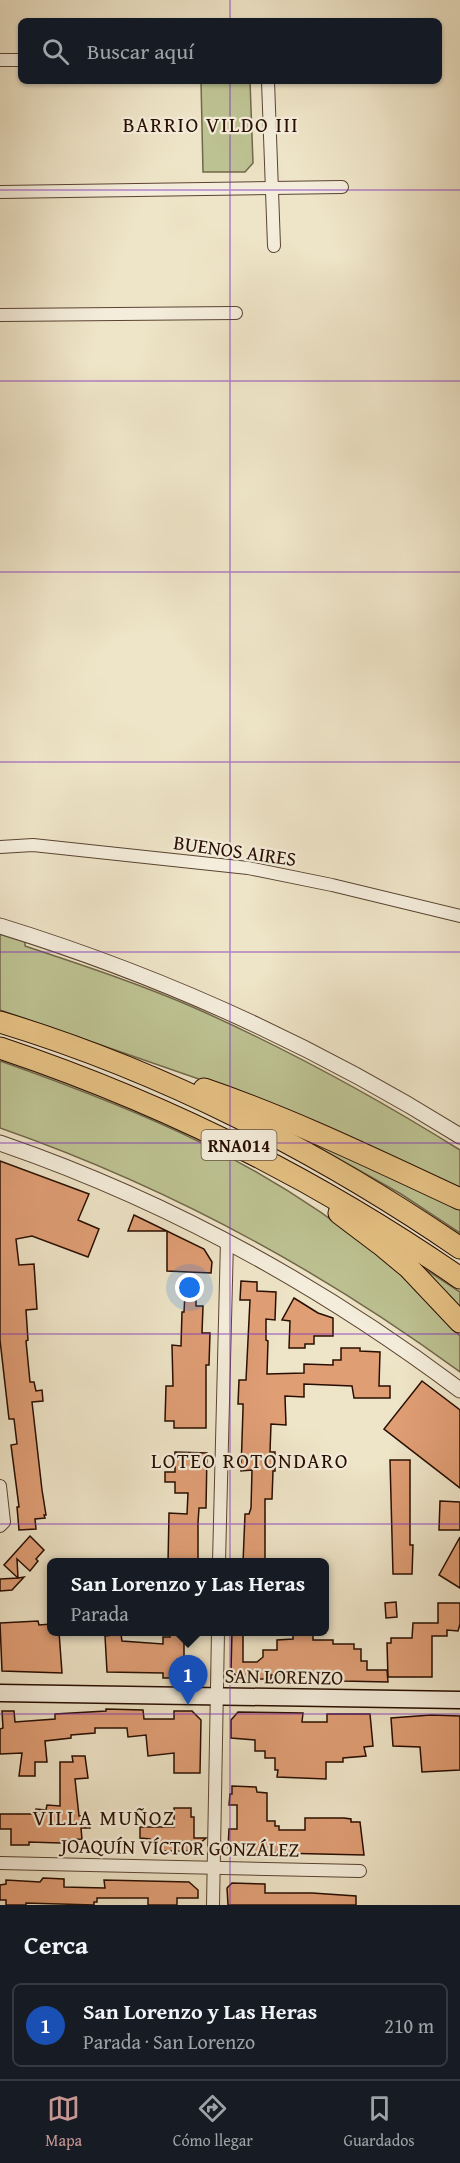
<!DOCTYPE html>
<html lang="es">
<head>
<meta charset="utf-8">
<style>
	body { margin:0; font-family:"Gentium Book Plus",serif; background:#20242c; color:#f1f3f6 }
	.you { position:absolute; left:190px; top:1288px; width:21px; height:21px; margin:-15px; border:4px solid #fff; border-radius:50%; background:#1a73e8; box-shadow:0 0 0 9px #1a73e833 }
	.badge { display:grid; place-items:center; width:39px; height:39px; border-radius:50%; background:#c59692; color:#fff; font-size:20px; font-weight:700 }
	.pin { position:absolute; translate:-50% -50px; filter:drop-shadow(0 2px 3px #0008) }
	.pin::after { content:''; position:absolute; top:32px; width:21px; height:18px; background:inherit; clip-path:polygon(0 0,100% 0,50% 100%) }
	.popup { position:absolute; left:47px; top:1558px; width:282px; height:78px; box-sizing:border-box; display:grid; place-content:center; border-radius:9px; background:#171b24; filter:drop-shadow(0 2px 4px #0005); font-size:20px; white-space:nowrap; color:#9ea1a6 }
	.popup b { font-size:22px; color:#f1f3f6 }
	.popup::after { content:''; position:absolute; left:50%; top:100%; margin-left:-12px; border:12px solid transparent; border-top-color:#171b24 }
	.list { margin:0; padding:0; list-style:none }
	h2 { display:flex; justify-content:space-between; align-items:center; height:78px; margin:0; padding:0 24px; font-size:26px }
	h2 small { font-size:20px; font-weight:400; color:#9ea1a6 }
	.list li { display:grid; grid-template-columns:39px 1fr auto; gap:18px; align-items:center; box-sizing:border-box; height:84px; margin:0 12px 12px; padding:0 12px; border:2px solid #363941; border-radius:9px }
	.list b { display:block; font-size:22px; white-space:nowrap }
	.list p { margin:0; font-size:20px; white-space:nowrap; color:#9ea1a6 }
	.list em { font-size:20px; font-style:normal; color:#9ea1a6 }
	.icon { flex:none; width:33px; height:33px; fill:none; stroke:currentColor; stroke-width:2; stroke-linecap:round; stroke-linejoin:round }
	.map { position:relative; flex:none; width:460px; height:1905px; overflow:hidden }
	.search { position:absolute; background:#171b24; box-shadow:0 2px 4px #0004; left:18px; right:18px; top:18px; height:66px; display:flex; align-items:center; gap:15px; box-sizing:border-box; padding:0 21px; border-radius:9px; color:#9ea1a6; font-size:22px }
	.sheet { height:174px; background:#171b24 }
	nav { display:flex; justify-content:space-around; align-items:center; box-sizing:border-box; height:84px; border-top:2px solid #363941; background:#171b24; font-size:16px; color:#9ea1a6 }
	nav a { display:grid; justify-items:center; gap:3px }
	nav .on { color:#c59692 }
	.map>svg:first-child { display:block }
	.green { fill:#bdc292; stroke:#726849; stroke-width:1.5 }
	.building { fill:#e09e75; stroke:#280e00; stroke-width:1.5 }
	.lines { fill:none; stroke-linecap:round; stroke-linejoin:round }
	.minor-casing { stroke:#5a4432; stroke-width:14 }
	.tertiary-casing { stroke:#5a4432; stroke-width:17 }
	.secondary-casing { stroke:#280e00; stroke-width:19 }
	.motorway-casing { stroke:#280e00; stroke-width:23 }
	.minor { stroke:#f4eddb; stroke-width:12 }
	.tertiary { stroke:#f4eddb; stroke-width:15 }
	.secondary { stroke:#f4eddb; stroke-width:16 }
	.motorway { stroke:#e7c284; stroke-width:21 }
	.grid { fill:none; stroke:#7b2cbf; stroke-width:1.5; stroke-opacity:0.55 }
	.labels { text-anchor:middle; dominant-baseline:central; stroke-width:4.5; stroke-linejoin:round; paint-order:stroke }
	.shield { fill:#f4eddb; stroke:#655142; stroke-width:1.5 }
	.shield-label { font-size:18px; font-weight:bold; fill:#280e00 }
	.street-label { font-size:20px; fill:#280e00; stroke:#f4eddb }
	.neighbourhood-label { font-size:21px; letter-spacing:1.5px; fill:#280e00; stroke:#f4eddb }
</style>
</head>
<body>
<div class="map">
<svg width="460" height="1905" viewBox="0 0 460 1905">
	<rect width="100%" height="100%" fill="#eee4c7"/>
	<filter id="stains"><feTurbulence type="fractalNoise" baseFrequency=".00333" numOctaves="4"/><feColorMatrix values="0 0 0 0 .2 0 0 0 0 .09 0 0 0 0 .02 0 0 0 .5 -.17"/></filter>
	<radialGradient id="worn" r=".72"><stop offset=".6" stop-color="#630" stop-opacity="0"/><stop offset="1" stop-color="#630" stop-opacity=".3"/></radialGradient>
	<g class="green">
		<path d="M201,81H250L253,163L245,172H203Z"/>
		<path d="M0,934L25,941V946C82,965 140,984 195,1008C287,1049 375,1097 460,1150V1191L239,1093L0,1010Z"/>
		<path d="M0,1061C142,1111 265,1162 383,1259C411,1282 435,1309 460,1336V1372C318,1268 166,1186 0,1128Z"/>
		<path d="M302,1138L460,1205V1233L401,1194Z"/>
		<path d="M419,1265L460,1292V1315Z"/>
	</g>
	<g class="building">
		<path d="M0,1161L89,1194L78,1220L99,1229L88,1257L32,1236L16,1239L19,1265L34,1264L37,1309L26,1310L28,1340L26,1341L30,1382H34L36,1391L42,1390L43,1401L32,1402L42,1490L46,1515H44L45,1518L35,1519L36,1529L19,1530L17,1507H19L11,1445L17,1444L14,1419H9L0,1340Z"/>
		<path d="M134,1215L204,1249L212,1262L211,1273L167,1271V1231H128Z"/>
		<path d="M241,1281L257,1282V1291L276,1292L275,1320L266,1319V1340L268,1341L267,1374L304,1373V1364L333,1365V1360H341V1348H360V1351L380,1352L379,1386H390V1398H354L352,1386L304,1384V1397L285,1396L286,1425L271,1424L270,1452H275V1471H273L272,1499H265V1563H243L245,1514H249L251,1508L252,1470L241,1471L243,1409V1404H238L239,1380H246L250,1300H240Z"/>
		<path d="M185,1293H196V1306H203L202,1333H210L209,1365H206V1428H174V1421H165L166,1386H173L172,1345L181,1346L182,1312H184Z"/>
		<path d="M294,1298L318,1313L333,1318V1336H314V1344H305V1348H289L290,1321L282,1320Z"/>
		<path d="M422,1381L460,1410V1488L384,1429Z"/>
		<path d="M175,1452L207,1453L206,1508H199L198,1523V1563H168L169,1513L187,1514L188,1493H175V1482H165V1472H175Z"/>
		<path d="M390,1460H410V1545H413L412,1574H393Z"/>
		<path d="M440,1501L460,1502V1530H439Z"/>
		<path d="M30,1536L44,1550L36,1559L38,1561L30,1571L17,1559L18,1578L24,1577L12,1590L0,1591V1579L18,1578L4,1565Z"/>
		<path d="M460,1537V1588L439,1575Z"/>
		<path d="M396,1602L397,1617L386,1618L385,1603Z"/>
		<path d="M438,1603H460V1624L458,1631L447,1630V1636H432V1677H388L387,1643H391V1638H412L413,1623H438Z"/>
		<path d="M38,1621L39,1625L51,1624V1632H59L62,1673L2,1671L0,1623Z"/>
		<path d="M170,1632H184V1663H180V1678H163V1673L107,1672L105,1636L121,1634L122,1641L163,1644V1637H170Z"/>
		<path d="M232,1632H243V1662H257L263,1657V1650H277V1640L293,1639V1632H313V1640H333V1644H354V1649H361V1661H367V1670H387L388,1682L342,1681V1674L304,1675V1673L271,1675V1679H240L231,1671Z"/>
		<path d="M106,1709L143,1710L144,1719H174V1711H192L201,1720L200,1773H174V1753L148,1756L146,1735L128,1737L127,1728H95V1733L71,1735V1738L45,1741L47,1762H35V1776H19L22,1753L0,1754V1729L3,1728L2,1711H14L15,1722L55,1719V1714L106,1711Z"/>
		<path d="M238,1712L303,1713L302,1722H327V1714H370L373,1746L364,1747L366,1756L343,1758V1762H326V1779L277,1777L278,1770H275V1758H265V1751H255V1740L231,1738V1720Z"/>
		<path d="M431,1715L460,1716V1770L422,1772L420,1747L393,1746L391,1718Z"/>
		<path d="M72,1756H85L88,1778L75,1779L79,1816L88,1815L90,1828H81L82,1839L60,1840V1843L29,1842V1845H11V1829H0V1814H35L36,1809L46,1810L47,1805L60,1806V1762H73Z"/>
		<path d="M232,1786L256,1787L257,1792L267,1793V1821H275V1826H279V1830H305V1818H344L351,1819V1822H360L364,1855L232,1852L228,1848L229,1829H237V1805H229L230,1794H232Z"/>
		<path d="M174,1808H191V1817H194V1838H206L191,1851H155L156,1842H150V1839L140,1838V1827H174Z"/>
		<path d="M43,1878L64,1879V1887L105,1888L104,1880L189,1882L198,1890V1898H177V1905H148V1898H97V1902H94V1905L26,1903V1905H6V1900H0V1885L6,1884V1880L40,1882Z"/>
		<path d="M232,1883L265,1884V1893H312L356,1896V1905H228L227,1888Z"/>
	</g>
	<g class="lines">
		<g class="minor-casing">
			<g id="minor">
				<path d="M0,60H21"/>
				<path d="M268,81L274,246"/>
				<path d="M0,192L342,187"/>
				<path d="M0,315L236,313"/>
				<path d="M0,847L33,845L248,868L332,885L460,916"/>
				<path d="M0,1486L4,1522L0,1526"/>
				<path d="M219,1562L227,1241"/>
				<path d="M0,1863L360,1871"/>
				<path d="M213,1905L218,1632"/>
			</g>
		</g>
		<g class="tertiary-casing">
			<g id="tertiary">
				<path d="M0,926C162,976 316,1046 460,1136"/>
				<path d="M0,1143C166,1200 320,1285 460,1390"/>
			</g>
		</g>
		<g class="secondary-casing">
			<path id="secondary" d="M0,1693L460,1700"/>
		</g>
		<g class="motorway-casing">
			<g id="motorway">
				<path d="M0,1022C162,1071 320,1152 460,1248"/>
				<path d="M0,1048C164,1103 317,1179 460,1278"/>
				<path d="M204,1089C292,1119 376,1160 460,1199"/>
				<path d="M339,1213L380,1244L409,1268L460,1322"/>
			</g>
		</g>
		<use href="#minor" class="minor"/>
		<use href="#tertiary" class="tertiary"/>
		<use href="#secondary" class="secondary"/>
		<use href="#motorway" class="motorway"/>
	</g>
	<path class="grid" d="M230,0V21M230,81V1905M0,190H460M0,381H460M0,572H460M0,762H460M0,952H460M0,1143H460M0,1334H460M0,1524H460M0,1714H460"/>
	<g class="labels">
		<rect class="shield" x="201.5" y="1130" width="75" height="30" rx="4.5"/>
		<g class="shield-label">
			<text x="239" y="1145">RNA014</text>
		</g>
		<g class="street-label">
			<text transform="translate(235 850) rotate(8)">BUENOS AIRES</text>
			<text transform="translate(284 1676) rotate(1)">SAN LORENZO</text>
			<text transform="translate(180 1847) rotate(1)">JOAQUÍN VÍCTOR GONZÁLEZ</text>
		</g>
		<g class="neighbourhood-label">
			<text x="211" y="124">BARRIO VILDO III</text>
			<text x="250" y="1460">LOTEO ROTONDARO</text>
			<text x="104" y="1817">VILLA MUÑOZ</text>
		</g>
	</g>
	<rect width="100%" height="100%" filter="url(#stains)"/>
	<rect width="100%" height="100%" fill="url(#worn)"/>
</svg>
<div class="you"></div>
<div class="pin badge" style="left:188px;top:1705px;background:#1a4fb4">1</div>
<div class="popup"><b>San Lorenzo y Las Heras</b>Parada</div>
<div class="search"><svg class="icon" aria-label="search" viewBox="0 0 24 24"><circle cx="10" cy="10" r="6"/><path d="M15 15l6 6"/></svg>Buscar aquí</div>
</div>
<section class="sheet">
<h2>Cerca<small></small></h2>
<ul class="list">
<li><span class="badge" style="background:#1a4fb4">1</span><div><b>San Lorenzo y Las Heras</b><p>Parada · San Lorenzo</p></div><em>210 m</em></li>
</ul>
</section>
<nav>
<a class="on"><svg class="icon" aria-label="map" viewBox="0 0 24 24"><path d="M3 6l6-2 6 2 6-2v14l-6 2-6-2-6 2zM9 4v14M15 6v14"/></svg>Mapa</a>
<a><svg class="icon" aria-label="directions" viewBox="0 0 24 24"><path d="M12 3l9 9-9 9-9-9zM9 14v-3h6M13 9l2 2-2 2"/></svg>Cómo llegar</a>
<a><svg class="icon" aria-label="saved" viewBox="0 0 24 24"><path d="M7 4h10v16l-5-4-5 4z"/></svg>Guardados</a>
</nav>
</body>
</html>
